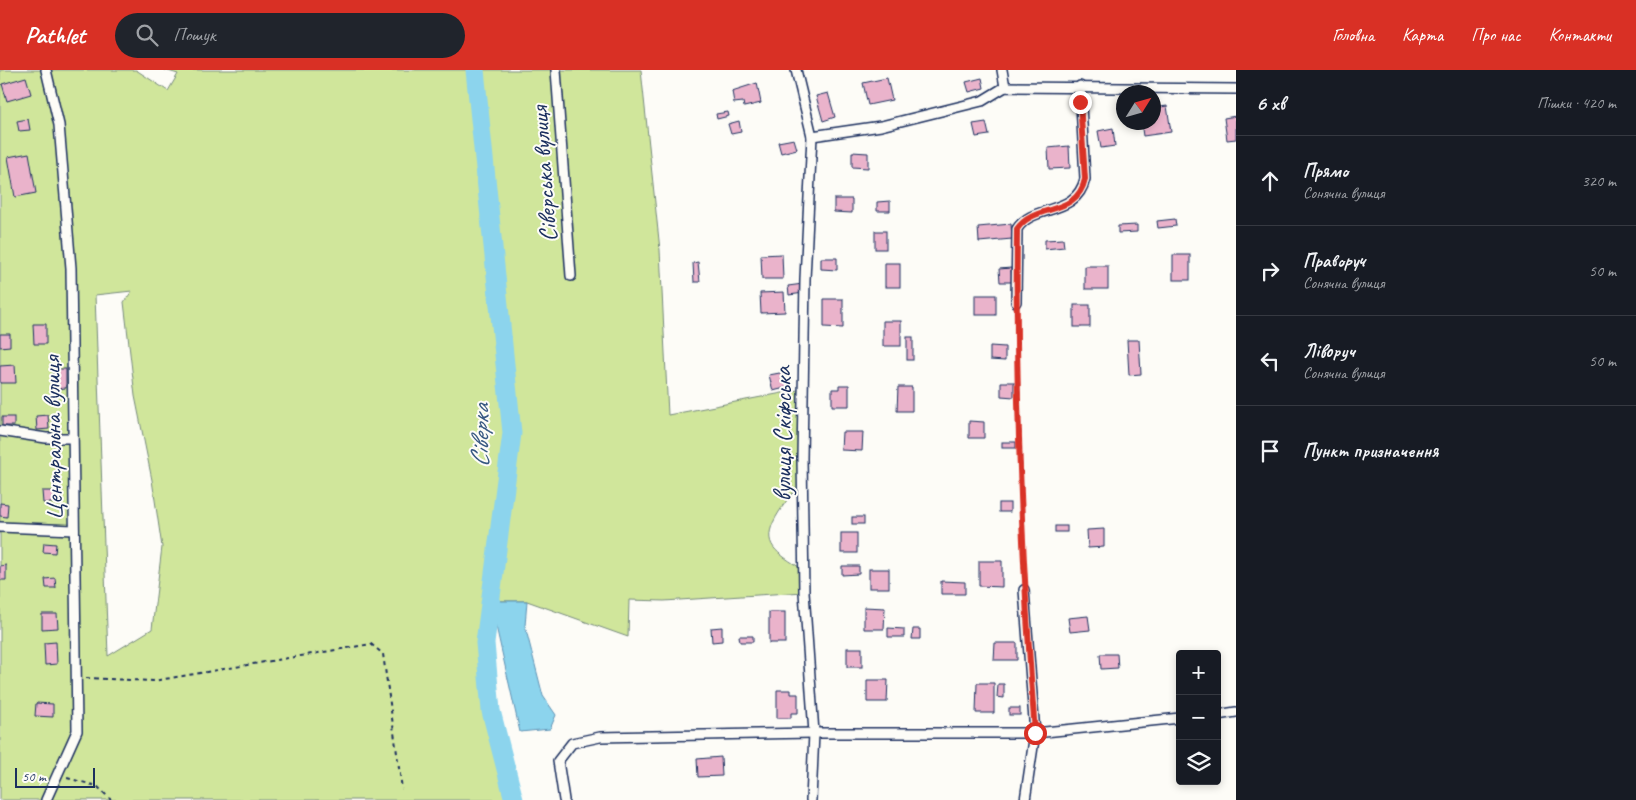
<!DOCTYPE html>
<html lang="uk">
<head>
<meta charset="utf-8">
<style>
	body { margin:0; font-family:Caveat,sans-serif; background:#20242c; color:#f1f3f6 }
	.controls { position:absolute; right:15px; bottom:15px; display:grid; overflow:hidden; border-radius:5px; box-shadow:0 2px 8px #0003 }
	.controls button { width:45px; height:45px; display:grid; place-items:center; padding:0; border:0; border-bottom:1px solid #363941; background:#171b24; color:#f1f3f6; font:25px sans-serif }
	.compass { position:absolute; left:1116px; top:15px; width:45px; height:45px; border-radius:50%; background:#171b24; box-shadow:0 2px 8px #0003; rotate:53deg }
	.scale { position:absolute; left:15px; bottom:12px; width:80px; box-sizing:border-box; padding-left:5px; border:2px solid #1b2f5e; border-top:0; font-size:14px; line-height:18px; white-space:nowrap; color:#1b2f5e; -webkit-text-stroke:4px #fdfcf7; paint-order:stroke }
	.stop { position:absolute; width:15px; height:15px; margin:-11px; border:4px solid #d93025; border-radius:50%; background:#fff }
	.stop.end { background:#d93025; border-color:#fff; box-shadow:0 1px 5px #0008 }
	.list { margin:0; padding:0; list-style:none }
	h2 { display:flex; justify-content:space-between; align-items:center; height:65px; margin:0; padding:0 20px; font-size:21px }
	h2 small { font-size:16px; font-weight:400; color:#9ea1a6 }
	.list li { display:grid; grid-template-columns:32px 1fr auto; gap:15px; align-items:center; box-sizing:border-box; height:90px; padding:0 20px; border-top:1px solid #363941 }
	.list b { display:block; font-size:19px; white-space:nowrap }
	.list p { margin:0; font-size:16px; white-space:nowrap; color:#9ea1a6 }
	.list em { font-size:16px; font-style:normal; color:#9ea1a6 }
	.icon { flex:none; width:28px; height:28px; fill:none; stroke:currentColor; stroke-width:2; stroke-linecap:round; stroke-linejoin:round }
	.map { position:relative; flex:none; width:1236px; height:730px; overflow:hidden }
	header { display:flex; align-items:center; gap:30px; box-sizing:border-box; height:70px; padding:0 25px; background:#d93025; color:#fff }
	header strong { font-size:24px }
	nav { display:flex; gap:28px; margin-inline-start:auto; font-size:18px }
	.search { width:350px; height:45px; background:#20242c; display:flex; align-items:center; gap:12px; box-sizing:border-box; padding:0 18px; border-radius:28px; color:#9ea1a6; font-size:19px }
	main { display:flex }
	aside { flex:1; background:#171b24 }
	.map>svg:first-child { display:block }
	.green { fill:#d0e69b; stroke:#768a7c; fill-rule:evenodd }
	.water { fill:#8cd4ed; stroke:#5f92b4 }
	.lines { fill:none; stroke-linecap:round; stroke-linejoin:round }
	.river { stroke:#8cd4ed; stroke-width:19 }
	.building { fill:#eab3cb; stroke:#1b2f5e }
	.street-casing { stroke:#1b2f5e; stroke-width:12 }
	.path { stroke:#1b2f5e; stroke-width:2; stroke-dasharray:4 4; stroke-linecap:butt }
	.street { stroke:#fdfcf7; stroke-width:9 }
	.route { stroke:#d93025; stroke-width:6 }
	.labels { text-anchor:middle; dominant-baseline:central; stroke-width:4; stroke-linejoin:round; paint-order:stroke }
	.street-label { font-size:25px; fill:#1b2f5e; stroke:#fdfcf7 }
	.water-label { font-size:26px; font-style:italic; fill:#375882; stroke:#fdfcf7 }
</style>
</head>
<body>
<header>
<strong>Pathlet</strong>
<div class="search"><svg class="icon" aria-label="search" viewBox="0 0 24 24"><circle cx="10" cy="10" r="6"/><path d="M15 15l6 6"/></svg>Пошук</div>
<nav><a>Головна</a><a>Карта</a><a>Про нас</a><a>Контакти</a></nav>
</header>
<main>
<div class="map">
<svg width="1236" height="730" viewBox="0 0 1236 730">
	<rect width="100%" height="100%" fill="#fdfcf7"/>
	<filter id="ink" filterUnits="userSpaceOnUse"><feTurbulence type="fractalNoise" baseFrequency=".02" numOctaves="2"/><feDisplacementMap in="SourceGraphic" scale="10" xChannelSelector="R" yChannelSelector="G"/><feConvolveMatrix kernelMatrix="1 2 1 2 8 2 1 2 1" color-interpolation-filters="sRGB"/></filter>
	<g filter="url(#ink)">
		<path class="green" d="M0,0H136L168,21L178,4L165,0H641L660,180L668,345L803,319L802,415C791,423 787,430 779,442C760,472 772,480 799,497L804,522L664,531L629,530L628,567L527,531H483L491,641L514,730H0ZM132,221L124,232L135,326L152,410L162,477L152,559L108,586L95,225Z"/>
		<path class="water" d="M496,531H527L525,556L543,626L556,645L550,659L520,662L496,556Z"/>
		<g class="lines">
			<path class="river" d="M475,0L512,363L485,573L491,641L514,730"/>
		</g>
		<g class="building">
			<path d="M26,7L31,24L7,31L2,14Z"/>
			<path d="M887,8L892,30L868,35L863,13Z"/>
			<path d="M982,8L984,18L969,22L966,12Z"/>
			<path d="M757,13L761,33L744,37L743,32L734,33L732,21Z"/>
			<path d="M828,23L835,47L823,51L816,26Z"/>
			<path d="M1167,36L1171,62L1143,66L1141,52H1154V38Z"/>
			<path d="M728,42L729,46L717,49L716,44Z"/>
			<path d="M1236,46V69L1227,70L1224,48Z"/>
			<path d="M28,49L30,60L19,61L17,51Z"/>
			<path d="M739,51L741,62L731,64L728,54Z"/>
			<path d="M986,52L989,65L976,67L973,54Z"/>
			<path d="M1113,58L1115,76L1101,78L1098,61Z"/>
			<path d="M794,69L797,79L781,83L778,72Z"/>
			<path d="M1069,76L1070,98L1049,99L1048,78Z"/>
			<path d="M852,82L868,83V98L852,97Z"/>
			<path d="M29,83L36,123L15,127L8,87Z"/>
			<path d="M834,129H852V143L834,142Z"/>
			<path d="M890,131V141H877V132Z"/>
			<path d="M1175,149L1176,156L1158,158L1157,151Z"/>
			<path d="M1011,154L1012,169L979,172L978,157Z"/>
			<path d="M1137,155V162L1118,163V156Z"/>
			<rect x="875" y="161" width="11" height="18"/>
			<path d="M1063,169L1064,177L1045,179V170Z"/>
			<path d="M782,184L783,209H762L761,185Z"/>
			<rect x="1173" y="185" width="17" height="25"/>
			<path d="M821,188H837V200L821,199Z"/>
			<path d="M698,192L700,212H694L693,193Z"/>
			<rect x="885" y="193" width="15" height="24"/>
			<rect x="1085" y="196" width="23" height="23"/>
			<path d="M1011,198L1012,212H1000L999,199Z"/>
			<path d="M803,214L804,223L789,225L788,216Z"/>
			<path d="M784,222L785,242L761,243L760,223Z"/>
			<rect x="975" y="225" width="21" height="20"/>
			<path d="M824,229H843V258L824,257Z"/>
			<rect x="1074" y="235" width="16" height="22"/>
			<rect x="883" y="251" width="18" height="25"/>
			<path d="M33,254H46V274H34Z"/>
			<path d="M0,264H10V276L0,277Z"/>
			<rect x="907" y="267" width="6" height="23"/>
			<path d="M1127,270H1139L1141,304L1129,305Z"/>
			<path d="M990,276L1005,277V291L990,290Z"/>
			<path d="M15,295L16,313H0V296Z"/>
			<path d="M53,299H66V318L54,319Z"/>
			<path d="M785,302L789,317L773,321L769,305Z"/>
			<path d="M1001,312H1014V327L1001,326Z"/>
			<path d="M839,315H849V336H832V319H839Z"/>
			<path d="M898,317H912V341H897Z"/>
			<path d="M48,345L49,359L37,360L36,346Z"/>
			<rect x="2" y="347" width="12" height="9"/>
			<path d="M969,351L984,352V368H969Z"/>
			<path d="M842,362H863L862,381L841,380Z"/>
			<rect x="1002" y="372" width="14" height="6"/>
			<path d="M42,421H57L58,433H43Z"/>
			<path d="M0,433L8,434L7,447L0,446Z"/>
			<rect x="999" y="433" width="11" height="9"/>
			<rect x="852" y="447" width="12" height="7"/>
			<rect x="1055" y="456" width="12" height="6"/>
			<path d="M1104,459V477L1088,478L1087,460Z"/>
			<rect x="841" y="463" width="16" height="20"/>
			<path d="M44,473L56,474L55,483L43,482Z"/>
			<path d="M979,491H1002V517L979,516Z"/>
			<path d="M6,495V510H0V496Z"/>
			<path d="M842,496H859V504L842,505Z"/>
			<rect x="869" y="499" width="20" height="19"/>
			<path d="M55,508L56,518H46L45,509Z"/>
			<path d="M941,511L965,512V524H941Z"/>
			<path d="M864,537L885,538L884,559H864Z"/>
			<rect x="769" y="542" width="16" height="31"/>
			<path d="M42,544H57L58,558L42,559Z"/>
			<path d="M1088,546L1090,560L1070,562L1068,548Z"/>
			<path d="M722,557V571L712,572L711,558Z"/>
			<path d="M888,558L904,559V567H888Z"/>
			<path d="M913,559H920V569H912Z"/>
			<path d="M739,566H753V572H740Z"/>
			<path d="M56,572L57,594L45,595L44,573Z"/>
			<path d="M995,573H1017V590H994Z"/>
			<rect x="847" y="578" width="15" height="19"/>
			<path d="M1100,584H1117L1118,598L1101,599Z"/>
			<path d="M867,610H888L887,632H867Z"/>
			<path d="M977,613H994V643H976Z"/>
			<path d="M998,614H1004V628L997,627Z"/>
			<path d="M777,620H791V624H798V643H791V648H777Z"/>
			<path d="M36,633L53,634V647L35,646Z"/>
			<rect x="1009" y="638" width="11" height="7"/>
			<path d="M721,687L722,706L698,707L697,689Z"/>
		</g>
		<g class="lines">
			<g class="street-casing">
				<g id="street">
					<path d="M46,0L59,55L71,198L77,661L46,730"/>
					<path d="M556,0L571,206"/>
					<path d="M796,0L812,66L805,209L802,388L804,522L814,663L811,730"/>
					<path d="M1002,0L1005,17"/>
					<path d="M812,66L881,56L982,31L1005,17L1236,19"/>
					<path d="M1016,232L1017,159C1033,133 1076,147 1085,109L1080,16"/>
					<path d="M0,361L46,368H72"/>
					<path d="M0,457L74,460"/>
					<path d="M1024,520L1035,663L1025,730"/>
					<path d="M1217,645L1236,642"/>
					<path d="M564,730L558,691L572,673L600,667L814,663H1035L1180,648"/>
				</g>
			</g>
			<g class="path">
				<path d="M1016,240L1024,511"/>
				<path d="M86,608L153,611L371,574L383,584L402,719"/>
				<path d="M67,708L97,716L111,730"/>
			</g>
			<use href="#street" class="street"/>
		</g>
	</g>
	<g class="lines" filter="url(#ink)">
		<path class="route" d="M1035,663C1022,495 1015,327 1017,159C1034,133 1077,147 1085,109L1080,32"/>
	</g>
	<g class="labels">
		<g class="street-label">
			<text transform="translate(544 104) rotate(-94)">Сіверська вулиця</text>
			<text transform="translate(783 364) rotate(-90)">вулиця Скіфська</text>
			<text transform="translate(53 368) rotate(-91)">Центральна вулиця</text>
		</g>
		<g class="water-label">
			<text transform="translate(480 366) rotate(-89)">Сіверка</text>
		</g>
	</g>
</svg>
<div class="controls">
<button>+</button>
<button>−</button>
<button><svg class="icon" aria-label="layers" viewBox="0 0 24 24"><path d="M12 4l9 5-9 5-9-5zM3 14l9 5 9-5"/></svg></button>
</div>
<svg class="compass" viewBox="-18 -18 36 36"><path d="M0-13l5 13h-10z" fill="#e53935"/><path d="M0 13l5-13h-10z" fill="#9ea1a6"/></svg>
<div class="scale">50 m</div>
<div class="stop" style="left:1035px;top:663px"></div>
<div class="stop end" style="left:1080px;top:32px"></div>
</div>
<aside>
<h2>6 хв<small>Пішки · 420 m</small></h2>
<ul class="list">
<li><svg class="icon" aria-label="ahead" viewBox="0 0 24 24"><path d="M12 20V5M6 11l6-6 6 6"/></svg><div><b>Прямо</b><p>Сонячна вулиця</p></div><em>320 m</em></li>
<li><svg class="icon" aria-label="right" viewBox="0 0 24 24"><path d="M7 20v-9h11M14 6l5 5-5 5"/></svg><div><b>Праворуч</b><p>Сонячна вулиця</p></div><em>50 m</em></li>
<li><svg class="icon" aria-label="left" viewBox="0 0 24 24"><path d="M17 20v-9H6M10 6l-5 5 5 5"/></svg><div><b>Ліворуч</b><p>Сонячна вулиця</p></div><em>50 m</em></li>
<li><svg class="icon" aria-label="arrive" viewBox="0 0 24 24"><path d="M6 21V4h12l-3 4 3 4H6"/></svg><div><b>Пункт призначення</b></div></li>
</ul>
</aside>
</main>
</body>
</html>
